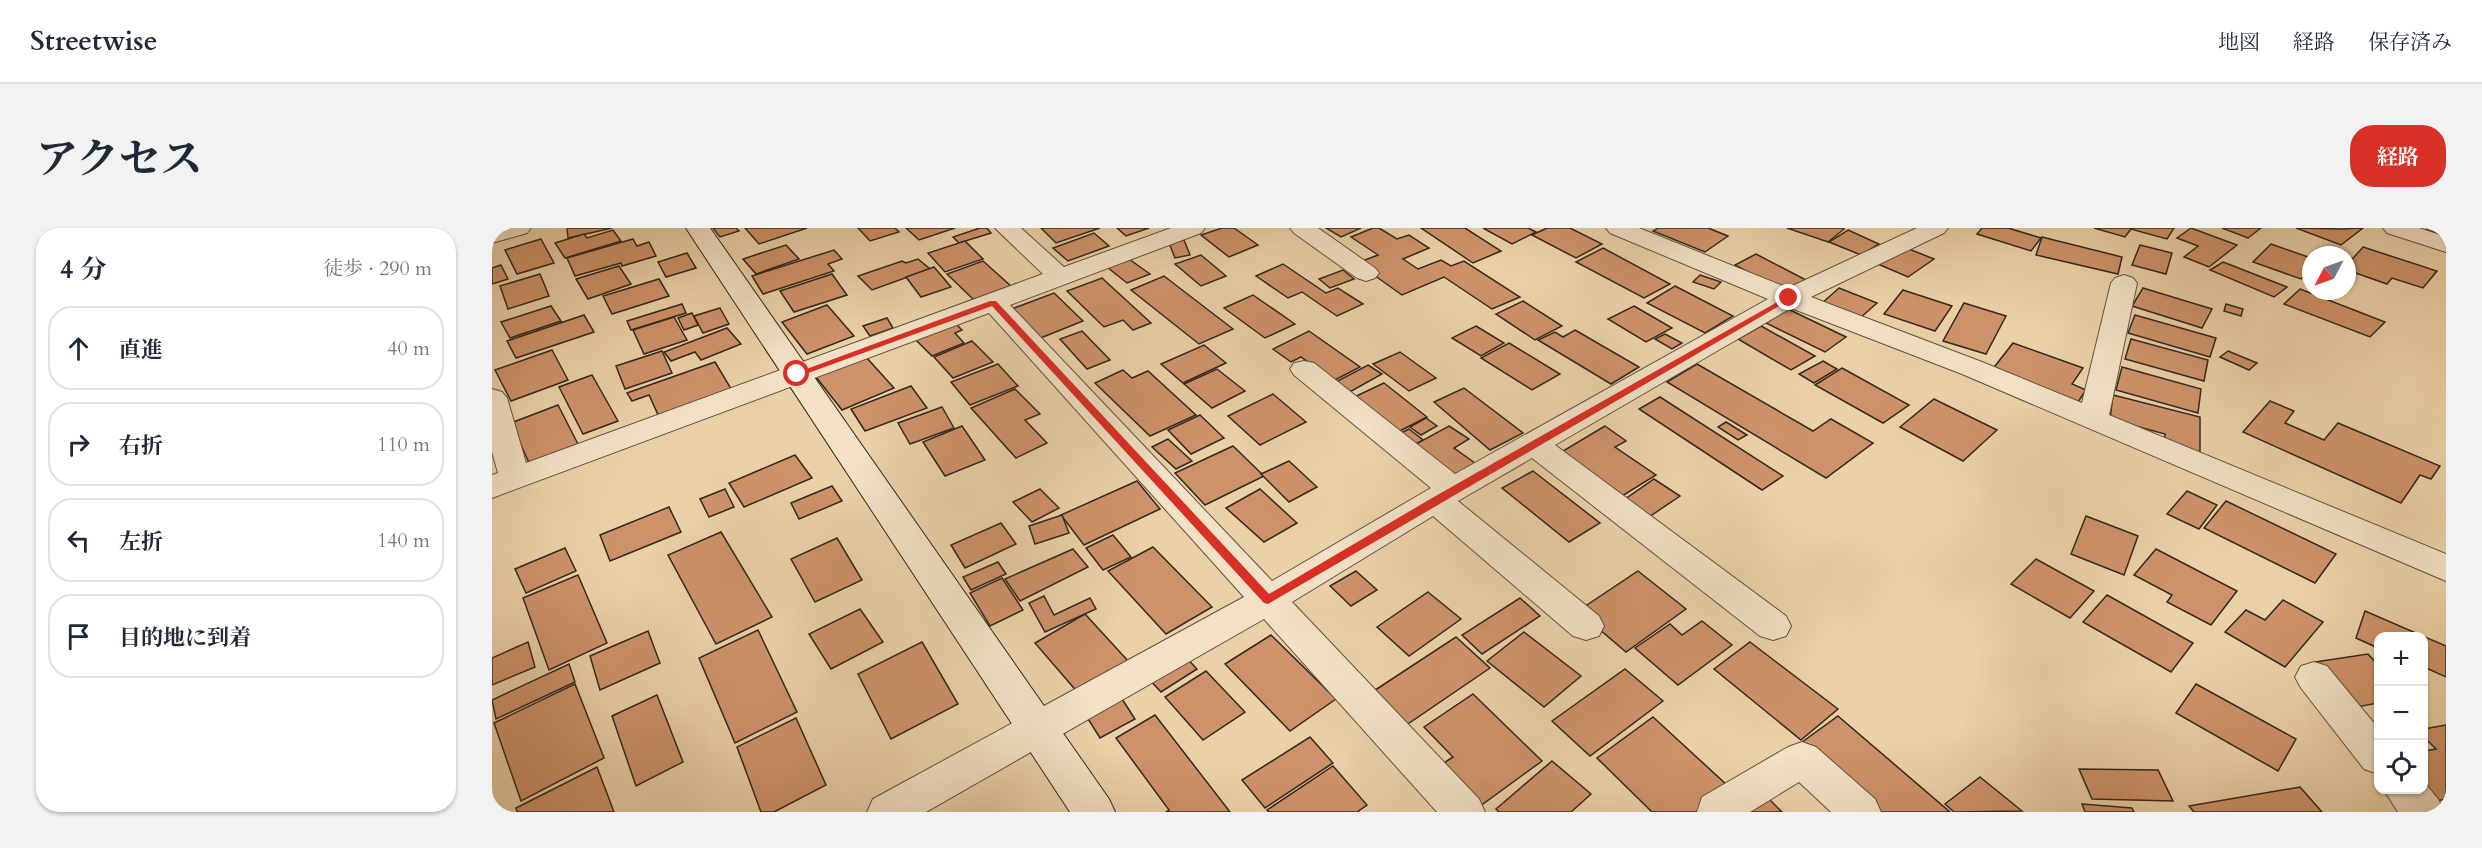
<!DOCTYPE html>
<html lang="ja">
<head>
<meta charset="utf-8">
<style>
	body { margin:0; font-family:Cardo,"Noto Serif JP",serif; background:#f2f2f3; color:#1f2937 }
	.controls { position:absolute; right:18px; bottom:18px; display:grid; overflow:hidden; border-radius:12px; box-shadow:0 2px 4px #0004 }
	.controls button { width:54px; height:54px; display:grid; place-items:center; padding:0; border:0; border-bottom:2px solid #e0e1e3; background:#fff; color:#1f2937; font:30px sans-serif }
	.compass { position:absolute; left:1810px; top:18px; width:54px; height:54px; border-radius:50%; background:#fff; box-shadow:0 2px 4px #0004; rotate:229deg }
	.stop { position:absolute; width:18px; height:18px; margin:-14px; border:4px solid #d93025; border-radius:50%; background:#fff }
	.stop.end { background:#d93025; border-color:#fff; box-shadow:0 2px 6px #0008 }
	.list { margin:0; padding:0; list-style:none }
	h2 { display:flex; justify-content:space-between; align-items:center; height:78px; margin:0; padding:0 24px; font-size:26px }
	h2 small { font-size:20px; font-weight:400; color:#747a83 }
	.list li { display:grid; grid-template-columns:39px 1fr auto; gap:18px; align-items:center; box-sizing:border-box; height:84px; margin:0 12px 12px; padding:0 12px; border:2px solid #e0e1e3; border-radius:24px }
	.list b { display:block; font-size:22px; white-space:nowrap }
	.list em { font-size:20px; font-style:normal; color:#747a83 }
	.icon { flex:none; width:33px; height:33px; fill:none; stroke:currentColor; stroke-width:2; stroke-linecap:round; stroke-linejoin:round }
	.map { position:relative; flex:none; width:1954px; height:584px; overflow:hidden; border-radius:24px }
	header { display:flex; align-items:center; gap:36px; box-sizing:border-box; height:84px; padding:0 30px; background:#fff; border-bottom:2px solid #e0e1e3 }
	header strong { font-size:28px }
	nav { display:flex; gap:33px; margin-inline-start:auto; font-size:21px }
	.intro { display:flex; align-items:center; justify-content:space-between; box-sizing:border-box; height:144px; padding:0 36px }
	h1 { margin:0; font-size:42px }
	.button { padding:15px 27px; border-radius:24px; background:#d93025; color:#fff; font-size:21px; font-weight:700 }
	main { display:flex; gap:36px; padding:0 36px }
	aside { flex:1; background:#fff; border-radius:24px; box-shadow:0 2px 4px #0004 }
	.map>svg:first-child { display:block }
	.building { fill:#ce926a; stroke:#34271c; stroke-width:1.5 }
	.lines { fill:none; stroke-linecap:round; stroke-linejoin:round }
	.street-casing { stroke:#62523f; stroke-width:2 }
	.secondary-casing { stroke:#34271c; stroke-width:2 }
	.street { fill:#f2e1c6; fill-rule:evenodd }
	.secondary { fill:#f2e1c6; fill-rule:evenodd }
	.route { fill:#d93025 }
</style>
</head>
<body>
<header>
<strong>Streetwise</strong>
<nav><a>地図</a><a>経路</a><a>保存済み</a></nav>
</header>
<div class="intro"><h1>アクセス</h1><a class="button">経路</a></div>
<main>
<aside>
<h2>4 分<small>徒歩 · 290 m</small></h2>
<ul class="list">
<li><svg class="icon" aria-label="ahead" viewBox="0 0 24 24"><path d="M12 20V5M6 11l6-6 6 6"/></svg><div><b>直進</b></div><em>40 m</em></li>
<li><svg class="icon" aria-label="right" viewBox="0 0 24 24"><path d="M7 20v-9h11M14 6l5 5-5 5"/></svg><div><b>右折</b></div><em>110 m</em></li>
<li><svg class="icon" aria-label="left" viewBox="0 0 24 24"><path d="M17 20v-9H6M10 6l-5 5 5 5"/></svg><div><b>左折</b></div><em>140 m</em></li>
<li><svg class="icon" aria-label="arrive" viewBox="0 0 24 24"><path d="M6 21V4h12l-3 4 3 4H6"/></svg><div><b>目的地に到着</b></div></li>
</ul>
</aside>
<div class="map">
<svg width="1954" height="584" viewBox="0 0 1954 584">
	<rect width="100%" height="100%" fill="#ebd1a8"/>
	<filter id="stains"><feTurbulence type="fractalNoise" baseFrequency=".00333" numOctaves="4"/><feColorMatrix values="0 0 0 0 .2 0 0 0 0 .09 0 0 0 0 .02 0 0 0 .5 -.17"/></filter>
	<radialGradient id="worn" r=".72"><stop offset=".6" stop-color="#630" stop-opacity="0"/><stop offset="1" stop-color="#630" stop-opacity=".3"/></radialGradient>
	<g class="building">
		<path d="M75,0H120L76,10Z"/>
		<path d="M221,0H244L247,3L228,9Z"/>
		<path d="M253,0H315L267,16Z"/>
		<path d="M366,0H403L407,4L378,13Z"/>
		<path d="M414,0H463L427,12Z"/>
		<path d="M488,0H495L499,5L467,15L461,9Z"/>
		<path d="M549,0H608L564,15Z"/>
		<path d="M625,0H657L634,8Z"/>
		<path d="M730,0H742L766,17L737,29L709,7Z"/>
		<path d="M834,0H869L849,9Z"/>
		<path d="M881,0H887L905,11L917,7L937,20L911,31L926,41L949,32L959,38L972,33L1028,69L1000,81L952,49L910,67L865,35L886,27L859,9Z"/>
		<path d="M929,0H973L1009,23L981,35Z"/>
		<path d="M991,0H1036L1044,4L1020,16Z"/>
		<path d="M1055,0H1078L1110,16L1084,30L1040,7Z"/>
		<path d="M1166,0H1216L1236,8L1213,24L1161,3Z"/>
		<path d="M1295,0H1350L1352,1L1336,14Z"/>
		<path d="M1490,0H1516L1549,10L1539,23L1485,6Z"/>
		<path d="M1602,0H1682L1675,11L1639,1L1633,9Z"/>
		<path d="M1699,0L1745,17L1717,39L1692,29L1706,18L1685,10Z"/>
		<path d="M1730,0H1769L1756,10Z"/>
		<path d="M1804,0L1850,1L1871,0L1849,17Z"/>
		<path d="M1936,0H1954V8L1934,2Z"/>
		<path d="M121,2L129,13L73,30L63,15L92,6L95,10Z"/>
		<path d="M1356,2L1387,16L1369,27L1337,14Z"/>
		<path d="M602,5L617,18L576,33L561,20Z"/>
		<path d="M1550,9L1630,29L1626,46L1544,27Z"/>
		<path d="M49,11L62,35L25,46L13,22Z"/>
		<path d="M141,11L145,18L157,14L164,28L130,38L129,35L83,48L75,30Z"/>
		<path d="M692,12L698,27L683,30L677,15Z"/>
		<path d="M473,13L491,31L453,44L436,25Z"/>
		<path d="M1779,16L1819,30V40L1809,51L1761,34Z"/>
		<path d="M294,17L307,31L264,46L251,31Z"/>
		<path d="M1648,17L1680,25L1674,46L1640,37Z"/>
		<path d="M1412,19L1442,31L1416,49L1386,36Z"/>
		<path d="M1871,19L1945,43L1931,60L1900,50L1895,56L1855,42V37Z"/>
		<path d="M1111,20L1178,56L1152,70L1084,34Z"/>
		<path d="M342,22L350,31L336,36L342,43L271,66L260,48Z"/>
		<path d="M195,25L204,40L174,49L166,34Z"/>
		<path d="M1264,26L1314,52L1293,64L1243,37Z"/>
		<path d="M709,27L734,48L709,58L683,36Z"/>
		<path d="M426,31L438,41L380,62L366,48L410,33L414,35Z"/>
		<path d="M637,31L658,46L635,55L615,39Z"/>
		<path d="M491,33L520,59L483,73L455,46Z"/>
		<path d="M1731,34L1795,59L1782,69L1718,42Z"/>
		<path d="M791,36L834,65L846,60L871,76L845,88L810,64L796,70L764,48Z"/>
		<path d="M9,37L16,51L0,56V40Z"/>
		<path d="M127,38L139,56L96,71L84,51Z"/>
		<path d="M442,39L459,59L429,69L414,49Z"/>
		<path d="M851,42L862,51L838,60L827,51Z"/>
		<path d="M48,46L57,68L16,81L8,58Z"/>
		<path d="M340,46L355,67L302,84L288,63Z"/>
		<path d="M1208,47L1229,54L1222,61L1201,54Z"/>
		<path d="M672,48L741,101L707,116L639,62Z"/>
		<path d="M610,50L659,95L641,102L631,92L612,99L575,63Z"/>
		<path d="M167,51L177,68L120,86L111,68Z"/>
		<path d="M1183,58L1241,88L1213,105L1155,75Z"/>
		<path d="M1347,60L1385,75L1367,91L1329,76Z"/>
		<path d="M1651,60L1720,81L1710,100L1640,78Z"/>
		<path d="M1808,61L1893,94L1878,109L1792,76Z"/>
		<path d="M1411,62L1460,78L1443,103L1392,86Z"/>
		<path d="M562,65L591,93L546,111L517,82Z"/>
		<path d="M761,67L803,96L773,110L732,80Z"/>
		<path d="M1031,73L1070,98L1043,112L1004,86Z"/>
		<path d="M1472,75L1514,88L1494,126L1451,113Z"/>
		<path d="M190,76L194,85L139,102L135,93Z"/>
		<path d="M1734,76L1751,81L1749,88L1732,83Z"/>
		<path d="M335,77L362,108L315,126L290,94Z"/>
		<path d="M59,78L69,93L18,110L9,94Z"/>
		<path d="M1142,78L1180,100L1154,114L1116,91Z"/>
		<path d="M228,80L237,96L211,105L202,88Z"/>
		<path d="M1296,81L1354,109L1333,124L1274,95Z"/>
		<path d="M200,85L206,97L192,102L186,90Z"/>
		<path d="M92,87L102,104L24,130L15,113Z"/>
		<path d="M1643,87L1724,110L1718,129L1636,105Z"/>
		<path d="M182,89L195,112L152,126L141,102Z"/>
		<path d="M395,90L401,100L378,108L371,98Z"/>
		<path d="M462,94L470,102L463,105L472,115L440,128L422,110Z"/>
		<path d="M984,98L1012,115L989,128L960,110Z"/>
		<path d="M1269,98L1323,128L1299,142L1246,111Z"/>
		<path d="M235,100L249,116L209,132L203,124L179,133L172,124Z"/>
		<path d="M1083,102L1147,139L1119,156L1046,112L1063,104L1071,109Z"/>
		<path d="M590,103L618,132L595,141L568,111Z"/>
		<path d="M817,103L868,139L841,153L809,129L799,134L781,121Z"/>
		<path d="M1173,106L1190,115L1180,121L1163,111Z"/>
		<path d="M1639,111L1716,132L1712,153L1633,131Z"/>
		<path d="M480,113L501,134L461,150L442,129Z"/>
		<path d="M1017,115L1068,146L1040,162L989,130Z"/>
		<path d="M1521,115L1591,140L1580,156L1594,162L1586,174L1500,142Z"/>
		<path d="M712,117L734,135L691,155L669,136Z"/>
		<path d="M60,122L76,152L19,173L3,142Z"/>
		<path d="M170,123L180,145L133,161L124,138Z"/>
		<path d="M1736,123L1765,135L1757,142L1728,129Z"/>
		<path d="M908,124L944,150L917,163L881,136Z"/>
		<path d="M374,129L402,160L350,182L324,149Z"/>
		<path d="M1331,133L1345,141L1322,155L1307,146Z"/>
		<path d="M223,134L241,164L168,191L157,167L140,173L135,165Z"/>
		<path d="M506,136L526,158L478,177L459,154Z"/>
		<path d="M1205,136L1321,203L1339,191L1381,215L1334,250L1175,154Z"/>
		<path d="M876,137L890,146L854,166L840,156Z"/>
		<path d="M1630,139L1709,161L1706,185L1624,162Z"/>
		<path d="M1350,140L1417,177L1391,195L1323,157Z"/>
		<path d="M725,141L753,163L720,180L692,156Z"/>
		<path d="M631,142L640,150L656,143L704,187L658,208L603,155Z"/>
		<path d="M100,147L126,193L91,206L67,159Z"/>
		<path d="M892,155L935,189L898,208L856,172Z"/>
		<path d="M419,158L435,180L373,203L359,181Z"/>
		<path d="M972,160L1031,205L998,222L942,174Z"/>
		<path d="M523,161L548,186L533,192L555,215L524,230L479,180Z"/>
		<path d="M781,166L814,194L768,217L736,188Z"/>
		<path d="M1621,167L1708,189V227L1672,218L1673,206L1618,191Z"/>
		<path d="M1168,169L1291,248L1270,262L1147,181Z"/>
		<path d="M1442,171L1505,202L1471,233L1408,199Z"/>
		<path d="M1778,173L1802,183L1793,195L1832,212L1846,195L1948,238L1939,251L1928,247L1909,275L1751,204Z"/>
		<path d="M66,177L88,220L39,239L19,195Z"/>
		<path d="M450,179L462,200L418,216L406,195Z"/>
		<path d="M708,187L732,210L699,226L676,202Z"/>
		<path d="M934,190L945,198L929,207L918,199Z"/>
		<path d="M1234,194L1255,207L1246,212L1226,199Z"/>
		<path d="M470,198L493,232L453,248L431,214Z"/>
		<path d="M957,198L977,211L962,220L987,238L957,256L913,222Z"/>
		<path d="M1113,198L1134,213L1123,219L1164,247L1122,273L1061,229Z"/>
		<path d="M917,201L931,212L915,221L901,209Z"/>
		<path d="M676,211L700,233L684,241L660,219Z"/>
		<path d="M741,218L772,248L713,277L683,245Z"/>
		<path d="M303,227L320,250L252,279L237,255Z"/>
		<path d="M797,233L825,259L797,274L769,246Z"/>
		<path d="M1041,243L1108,295L1077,314L1010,260Z"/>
		<path d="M1162,251L1188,268L1151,293L1126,276Z"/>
		<path d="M645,253L668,281L592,317L569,287Z"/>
		<path d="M340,258L350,273L307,291L299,275Z"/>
		<path d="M233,261L242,279L217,289L208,271Z"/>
		<path d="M548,261L567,280L540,294L521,274Z"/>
		<path d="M768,261L805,295L772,314L734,280Z"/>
		<path d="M1695,263L1725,277L1707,301L1675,286Z"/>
		<path d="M1734,273L1844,326L1823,355L1712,300Z"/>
		<path d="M177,279L189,304L118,333L108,307Z"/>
		<path d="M570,287L577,305L543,316L537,298Z"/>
		<path d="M1594,288L1646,308L1632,347L1579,326Z"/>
		<path d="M509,295L524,316L473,340L459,317Z"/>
		<path d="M229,304L280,389L224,416L176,327Z"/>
		<path d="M621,307L639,329L611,342L594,320Z"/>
		<path d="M345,310L370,352L323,374L299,331Z"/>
		<path d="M661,319L720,379L674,406L616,343Z"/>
		<path d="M73,320L84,343L34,365L23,341Z"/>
		<path d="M581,321L596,339L528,373L513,351Z"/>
		<path d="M1664,321L1745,363L1719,397L1675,374L1680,367L1642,347Z"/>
		<path d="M1544,331L1602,363L1578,390L1519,356Z"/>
		<path d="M506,334L514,346L479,362L471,349Z"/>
		<path d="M864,343L885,362L859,378L838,358Z"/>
		<path d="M1146,343L1194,381L1134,424L1086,383Z"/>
		<path d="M86,347L115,415L57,442L31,370Z"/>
		<path d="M510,350L531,382L498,398L478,365Z"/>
		<path d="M936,364L969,391L917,428L885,399Z"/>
		<path d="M1615,367L1701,415L1679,444L1591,394Z"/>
		<path d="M552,368L562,387L598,370L604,381L553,404L537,375Z"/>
		<path d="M1028,370L1048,388L990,426L970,407Z"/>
		<path d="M1791,372L1831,394L1793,439L1733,404L1754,382L1773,392Z"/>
		<path d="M368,381L391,414L339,441L317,406Z"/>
		<path d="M1873,383L1954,418V449L1932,439V409H1886V420L1864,410Z"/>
		<path d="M593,386L638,435L587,466L543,415Z"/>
		<path d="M1210,393L1240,417L1186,457L1143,420L1178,396L1190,407Z"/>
		<path d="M266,402L305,484L243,515L207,430Z"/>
		<path d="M156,403L168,435L108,462L98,428Z"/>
		<path d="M1032,404L1089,448L1052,479L995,433Z"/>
		<path d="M779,407L844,471L798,503L733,436Z"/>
		<path d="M964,409L998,440L904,504L871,470Z"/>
		<path d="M36,414L43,439L0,457V430Z"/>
		<path d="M430,414L466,476L399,511L366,446Z"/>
		<path d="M1258,414L1346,481L1309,512L1222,441Z"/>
		<path d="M691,426L705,441L669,464L654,448Z"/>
		<path d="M1876,426L1886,437V475L1865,479L1823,434Z"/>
		<path d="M77,436L83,454L4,491L0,472Z"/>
		<path d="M1133,441L1171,473L1098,528L1060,493Z"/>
		<path d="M714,443L753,484L711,512L673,469Z"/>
		<path d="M83,456L112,530L29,573L2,495Z"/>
		<path d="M1704,456L1804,511L1786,543L1684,485Z"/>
		<path d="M623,460L643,491L608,510L588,478Z"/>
		<path d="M981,466L1050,533L980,584L941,542L961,529L932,499Z"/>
		<path d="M165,467L191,534L144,558L120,488Z"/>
		<path d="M663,487L738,584H674L677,582L624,510Z"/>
		<path d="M1346,488L1458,584H1381L1306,517Z"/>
		<path d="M1161,489L1236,558L1204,584H1160L1105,530Z"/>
		<path d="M304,490L334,557L282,584H269L245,519Z"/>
		<path d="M1954,497V571L1935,575L1923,562H1932V523L1944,521L1932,509V501Z"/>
		<path d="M818,509L841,535L773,580L750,552Z"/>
		<path d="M1060,533L1099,566L1079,584H1007L1004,581Z"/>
		<path d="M841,538L875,577L865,584H777L775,582Z"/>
		<path d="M105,539L122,584H25L24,580Z"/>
		<path d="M1587,541L1666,542L1681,573L1600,571Z"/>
		<path d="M1488,549L1530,583L1462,584L1453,576Z"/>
		<path d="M1808,559L1830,584H1702L1697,578Z"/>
		<path d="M1272,566L1290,584H1245Z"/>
		<path d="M1590,576L1640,580L1642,584H1593Z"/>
	</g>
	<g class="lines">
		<g class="street-casing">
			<g id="street">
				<path d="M0,0H39L35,5L0,15Z"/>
				<path d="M503,0H529L572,39L679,0H713L709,5L518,77L780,353L939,260L802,147L798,141L802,135L812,133L822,135L963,246L1276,71L1118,5L1114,0H1147L1296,60L1425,0H1456L1452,5L1319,69L1490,134L1590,175L1619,55L1623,50L1632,47L1641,50L1645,55L1617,187L1954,326V353L1470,146L1299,80L1063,217L1294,388L1299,398L1294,408L1281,412L1268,408L1040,230L966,273L1107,388L1112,398L1107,408L1094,412L1081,408L941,288L800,374L987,571L993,584H945L772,391L434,584H375L381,571L752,369L497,85L0,270V247L6,245L0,224V161L10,164L15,170L34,235L551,46Z"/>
				<path d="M798,0H826L883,40L887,45L883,50L874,53L865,50L802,5Z"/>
				<path d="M1891,0H1927L1954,9V24L1895,5Z"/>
				<path d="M1822,434L1835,438L1886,500V546L1872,541L1809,460L1803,449L1809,438Z"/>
				<path d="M1310,514L1324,519L1383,571L1389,584H1339L1307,554L1258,584H1205L1210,569L1296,519Z"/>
				<path d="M1932,554L1946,571L1952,584H1906L1892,562H1932Z"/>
			</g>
		</g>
		<g class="secondary-casing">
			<path id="secondary" d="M194,0H218L617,571L623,584H578Z"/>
		</g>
		<use href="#street" class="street"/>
		<use href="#secondary" class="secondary"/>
	</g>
	<path class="route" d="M1294,69L1301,70L776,376L772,375L500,78L308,148L301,146L498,73H504L777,366L940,270Z"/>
	<rect width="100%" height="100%" filter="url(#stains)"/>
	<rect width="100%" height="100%" fill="url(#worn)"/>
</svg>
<div class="controls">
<button>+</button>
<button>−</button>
<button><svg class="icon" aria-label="locate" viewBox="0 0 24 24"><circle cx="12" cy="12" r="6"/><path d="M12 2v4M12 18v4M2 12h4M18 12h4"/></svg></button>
</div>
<svg class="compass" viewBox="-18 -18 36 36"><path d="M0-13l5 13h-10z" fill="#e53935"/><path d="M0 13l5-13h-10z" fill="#747a83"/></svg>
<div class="stop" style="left:305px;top:146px"></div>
<div class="stop end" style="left:1297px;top:70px"></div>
</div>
</main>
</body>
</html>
